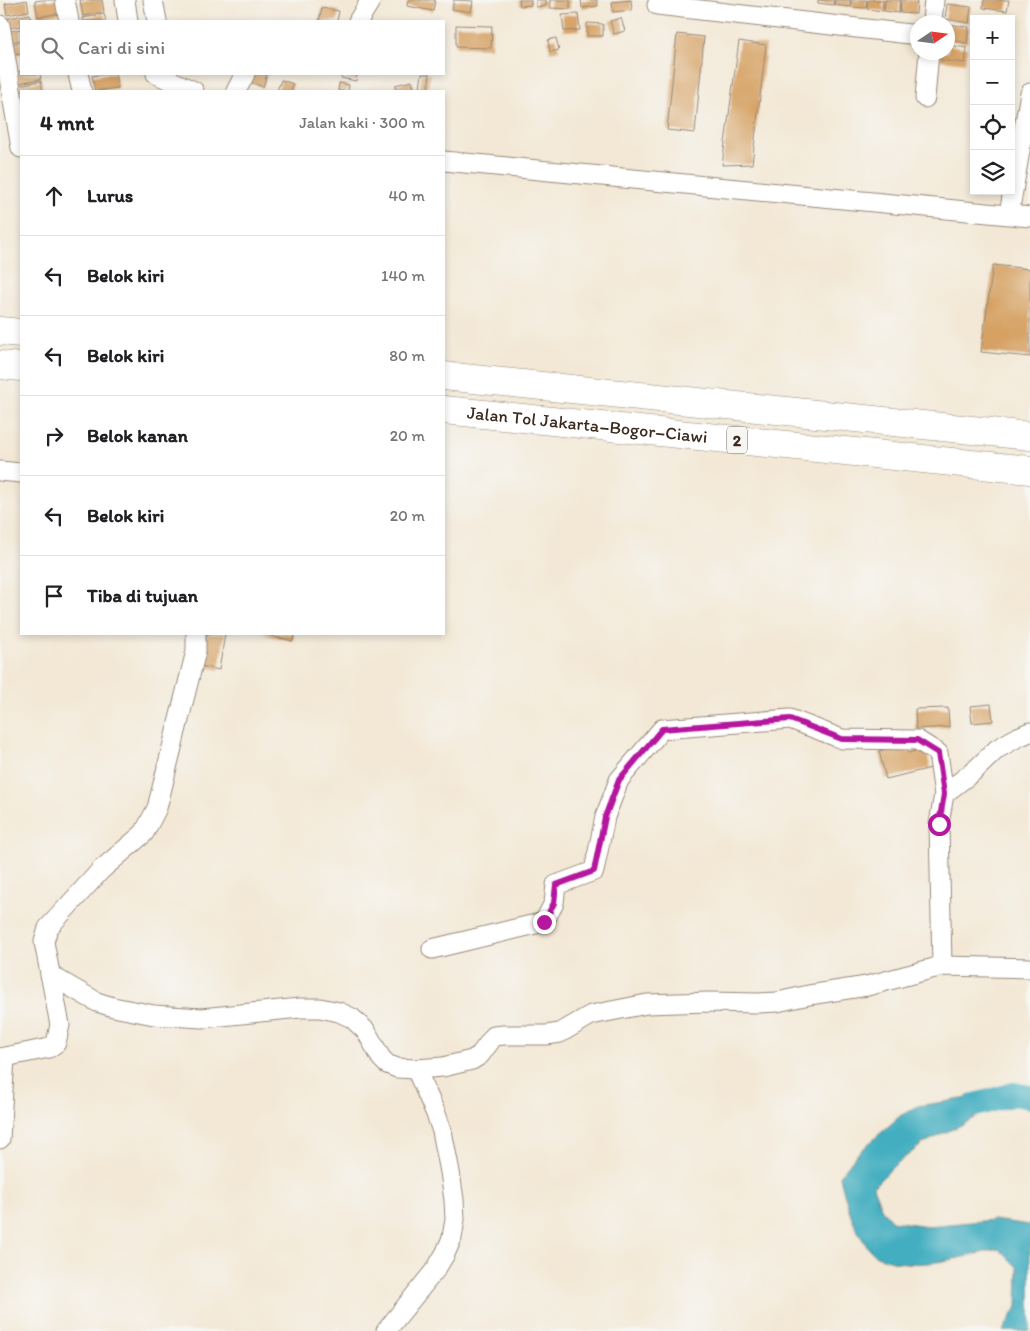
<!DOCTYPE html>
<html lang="id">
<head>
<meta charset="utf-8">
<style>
	body { margin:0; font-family:Itim,sans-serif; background:#f6f6f6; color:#202124 }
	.controls { position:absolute; right:15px; top:15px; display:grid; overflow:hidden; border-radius:0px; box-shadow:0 2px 8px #0003 }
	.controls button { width:45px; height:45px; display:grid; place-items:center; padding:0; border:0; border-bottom:1px solid #e0e0e0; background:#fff; color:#202124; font:25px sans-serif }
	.compass { position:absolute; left:910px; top:15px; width:45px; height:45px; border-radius:50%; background:#fff; box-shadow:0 2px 8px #0003; rotate:77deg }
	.stop { position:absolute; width:15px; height:15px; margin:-11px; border:4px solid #b5179e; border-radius:50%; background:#fff }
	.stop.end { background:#b5179e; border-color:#fff; box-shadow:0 1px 5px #0008 }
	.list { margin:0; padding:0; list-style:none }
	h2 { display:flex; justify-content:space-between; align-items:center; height:65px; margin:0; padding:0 20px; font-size:21px }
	h2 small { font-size:16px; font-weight:400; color:#757577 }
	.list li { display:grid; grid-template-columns:32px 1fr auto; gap:15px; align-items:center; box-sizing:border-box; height:80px; padding:0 20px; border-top:1px solid #e0e0e0 }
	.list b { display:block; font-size:19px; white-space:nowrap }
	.list em { font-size:16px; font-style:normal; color:#757577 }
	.icon { flex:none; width:28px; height:28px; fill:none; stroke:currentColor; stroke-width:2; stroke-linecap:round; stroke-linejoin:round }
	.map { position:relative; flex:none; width:1030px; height:1331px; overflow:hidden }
	.search { position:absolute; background:#fff; box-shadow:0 2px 8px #0003; left:20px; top:20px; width:425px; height:55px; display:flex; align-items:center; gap:12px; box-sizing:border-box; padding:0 18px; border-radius:0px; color:#757577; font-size:19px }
	.panel { position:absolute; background:#fff; box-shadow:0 2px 8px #0003; left:20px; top:90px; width:425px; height:545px; border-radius:0px }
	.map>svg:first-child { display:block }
	.water { fill:#42aec0; stroke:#3e6c6f }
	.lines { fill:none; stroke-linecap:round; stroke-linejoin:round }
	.river { stroke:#42aec0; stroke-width:24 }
	.building { fill:#d6a164 }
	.minor-casing { stroke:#97897a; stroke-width:21 }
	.highway-casing { stroke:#97897a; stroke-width:29 }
	.minor { stroke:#fff; stroke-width:19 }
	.highway { stroke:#fff; stroke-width:28 }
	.route { stroke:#b5179e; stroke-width:6 }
	.labels { text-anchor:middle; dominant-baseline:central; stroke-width:4; stroke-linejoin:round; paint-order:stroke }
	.shield { fill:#f6f6f2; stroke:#73675e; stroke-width:1 }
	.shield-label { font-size:16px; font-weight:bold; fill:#3b2a1e }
	.street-label { font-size:18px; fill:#3b2a1e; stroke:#f6f6f2 }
</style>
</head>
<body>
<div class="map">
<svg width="1030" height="1331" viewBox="0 0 1030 1331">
	<rect width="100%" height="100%" fill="#f6f6f2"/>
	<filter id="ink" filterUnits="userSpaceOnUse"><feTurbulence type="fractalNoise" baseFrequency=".02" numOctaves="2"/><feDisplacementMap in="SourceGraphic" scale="10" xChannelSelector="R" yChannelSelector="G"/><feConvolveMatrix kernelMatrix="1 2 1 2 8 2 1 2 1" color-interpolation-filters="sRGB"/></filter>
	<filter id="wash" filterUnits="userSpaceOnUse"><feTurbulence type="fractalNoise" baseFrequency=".0096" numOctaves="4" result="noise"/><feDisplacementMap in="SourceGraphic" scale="20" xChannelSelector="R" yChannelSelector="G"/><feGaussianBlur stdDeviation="1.12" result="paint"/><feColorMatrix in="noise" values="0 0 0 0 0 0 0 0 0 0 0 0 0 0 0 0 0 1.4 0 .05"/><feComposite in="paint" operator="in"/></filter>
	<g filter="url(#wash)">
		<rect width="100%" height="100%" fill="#f3e8d5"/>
		<path class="water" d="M994,1094L1006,1096L1007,1100L990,1109L967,1122L924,1143L896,1164L873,1187L882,1210L892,1221L928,1226L993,1220L1030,1225V1331H1003L1017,1307L1018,1268L999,1249C962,1256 923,1271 886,1259C882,1258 878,1257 875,1255C856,1238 845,1200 840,1176L856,1155L900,1116L918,1106Z"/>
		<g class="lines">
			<path class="river" d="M975,1105L1014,1094L1030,1097"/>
		</g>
		<g id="blocks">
			<g class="building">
				<path d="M27,0L29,11L7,15L5,4Z"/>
				<path d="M42,0H58L61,13L38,17L35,1Z"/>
				<path d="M80,0H102L104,12L83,16Z"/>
				<path d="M408,0H435L433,11L407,6Z"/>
				<path d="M454,0L473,1L471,12L452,9Z"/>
				<path d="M519,0H531V5L520,6Z"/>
				<path d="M536,0H546V6L536,7Z"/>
				<path d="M550,0H570V9L550,8Z"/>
				<path d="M581,0H597L598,6L582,8Z"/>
				<path d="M631,0L632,10L613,12L612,2Z"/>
				<path d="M818,0H834L833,5L818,3Z"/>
				<path d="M835,0H850V7L834,5Z"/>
				<path d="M851,0H867L866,8L851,7Z"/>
				<path d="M868,0H883V11L867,9Z"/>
				<path d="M885,0H900L899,13L884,11Z"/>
				<path d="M901,0H917L916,14L900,13Z"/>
				<path d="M984,0H1009L1007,11L983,8Z"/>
				<path d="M947,4L971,7L969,23L945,19Z"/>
				<path d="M322,8L339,11L337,21H319Z"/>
				<path d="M30,14L31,21H21V26L10,28L8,18Z"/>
				<path d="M104,14L106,21H83V18Z"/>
				<path d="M578,14L580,30L564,31L562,15Z"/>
				<path d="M621,18L625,31L614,34L610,21Z"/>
				<path d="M587,23L603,24V36H587Z"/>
				<path d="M948,24L969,27L967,43L948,40Z"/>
				<path d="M456,25L492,26L491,48L456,47Z"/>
				<path d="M21,29V40L12,42L10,31Z"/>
				<path d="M677,34L704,37L695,133L667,130Z"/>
				<path d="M556,38L559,50L550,52L548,40Z"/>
				<path d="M739,41L766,45L752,164L722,165Z"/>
				<path d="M21,42V54L14,55L12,44Z"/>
				<path d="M948,45L967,48L965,63L940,60L941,52H948Z"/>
				<path d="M21,71V74H40L41,79L19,83L17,72Z"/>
				<path d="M105,74H115L118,88L95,91L92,76Z"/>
				<path d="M253,74H267L263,87L250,82Z"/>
				<path d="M341,74H357L356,81L341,78Z"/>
				<path d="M422,74H430L428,89L420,87Z"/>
				<path d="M281,80L293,84L291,91H277Z"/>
				<path d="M41,81L43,91H20L19,85Z"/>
				<path d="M412,81L415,91H397L395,85Z"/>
				<path d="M339,83L349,85L348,91H338Z"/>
				<path d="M993,265L1030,269V357L981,352Z"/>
				<path d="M207,634H225L219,670L201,666Z"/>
				<path d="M261,634H294L293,641Z"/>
				<path d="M991,704L993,721L972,723L970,706Z"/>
				<path d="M948,708L949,727L916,729L915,709Z"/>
				<path d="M906,744L908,753L925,748L931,768L886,779L879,751Z"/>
			</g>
		</g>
	</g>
	<g filter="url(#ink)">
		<use href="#blocks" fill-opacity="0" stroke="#97897a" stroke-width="1"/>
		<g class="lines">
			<g class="minor-casing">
				<g id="minor">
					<path d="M65,0L69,21"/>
					<path d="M125,0L128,21"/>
					<path d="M153,0L157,21"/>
					<path d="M657,5L918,35"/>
					<path d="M358,21L371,0"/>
					<path d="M932,22L934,0"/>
					<path d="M0,25L21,148"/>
					<path d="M78,74L82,91"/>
					<path d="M156,74L194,91"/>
					<path d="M236,91L245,74"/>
					<path d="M925,98L929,52"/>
					<path d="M444,161L1030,217"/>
					<path d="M1009,214L1030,93"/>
					<path d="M0,471L21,473"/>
					<path d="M944,794L974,771L997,749L1018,737L1030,732"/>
					<path d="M432,949L544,922L554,903L556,885L594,871L605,817L619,780L662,729L790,719L842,739L917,740L938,753L944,794L939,824L942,966"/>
					<path d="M50,975L97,1002L113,1007L154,1015L202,1018L300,1008H320L339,1012L352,1018L366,1031L381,1058L387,1064L397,1068L416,1069L443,1067L472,1060L480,1055L494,1036L504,1035H547L560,1033L591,1015L647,1004L709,1002L758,1003L777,1002L809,995L867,986L942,966L1030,968"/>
					<path d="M0,1058L49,1048L56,1043L60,1025L44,942L48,928L101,870L144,833L157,808L196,651V634"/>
					<path d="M0,1139L5,1057"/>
					<path d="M386,1331L436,1269L445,1254L452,1238L455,1219L454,1200L450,1172L442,1131L436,1114L416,1069"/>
				</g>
			</g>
			<g class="highway-casing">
				<g id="highway">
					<path d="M0,331L21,333"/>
					<path d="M0,365L21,367"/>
					<path d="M444,376L1030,436"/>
					<path id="s1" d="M444,410L1030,470"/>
				</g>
			</g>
			<use href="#minor" class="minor"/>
			<use href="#highway" class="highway"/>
		</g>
	</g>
	<g class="lines" filter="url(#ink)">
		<path class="route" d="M544,922L554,903L556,885L594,871L605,817L619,780L662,729L790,719L842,739L917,740L938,753L944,794L939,824"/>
	</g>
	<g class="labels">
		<rect class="shield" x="727" y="426.5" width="20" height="27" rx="4"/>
		<g class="shield-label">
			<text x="737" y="440">2</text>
		</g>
		<g class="street-label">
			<text stroke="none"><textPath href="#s1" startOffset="144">Jalan Tol Jakarta–Bogor–Ciawi</textPath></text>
		</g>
	</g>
</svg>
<div class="controls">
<button>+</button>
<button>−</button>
<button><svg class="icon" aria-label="locate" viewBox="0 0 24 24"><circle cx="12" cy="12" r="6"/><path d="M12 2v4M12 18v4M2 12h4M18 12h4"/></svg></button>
<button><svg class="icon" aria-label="layers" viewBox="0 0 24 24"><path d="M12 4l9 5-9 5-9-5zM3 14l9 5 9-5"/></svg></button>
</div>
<svg class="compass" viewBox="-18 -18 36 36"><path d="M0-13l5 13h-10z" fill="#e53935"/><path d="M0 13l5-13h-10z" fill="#757577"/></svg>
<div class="stop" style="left:939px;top:824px"></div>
<div class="stop end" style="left:544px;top:922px"></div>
<div class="search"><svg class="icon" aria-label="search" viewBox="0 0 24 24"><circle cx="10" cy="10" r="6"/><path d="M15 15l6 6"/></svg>Cari di sini</div>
<section class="panel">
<h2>4 mnt<small>Jalan kaki · 300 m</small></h2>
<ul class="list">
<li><svg class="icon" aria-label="ahead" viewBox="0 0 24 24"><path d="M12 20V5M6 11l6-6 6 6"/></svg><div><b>Lurus</b></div><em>40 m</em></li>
<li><svg class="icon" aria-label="left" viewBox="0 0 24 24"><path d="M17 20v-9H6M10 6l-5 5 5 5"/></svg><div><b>Belok kiri</b></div><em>140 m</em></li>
<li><svg class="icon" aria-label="left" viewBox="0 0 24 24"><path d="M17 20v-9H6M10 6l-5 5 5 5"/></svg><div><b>Belok kiri</b></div><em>80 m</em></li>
<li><svg class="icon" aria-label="right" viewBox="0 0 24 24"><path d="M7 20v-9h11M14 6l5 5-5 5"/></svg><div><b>Belok kanan</b></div><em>20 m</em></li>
<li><svg class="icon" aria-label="left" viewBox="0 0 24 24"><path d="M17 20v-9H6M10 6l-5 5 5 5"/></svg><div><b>Belok kiri</b></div><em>20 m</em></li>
<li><svg class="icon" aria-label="arrive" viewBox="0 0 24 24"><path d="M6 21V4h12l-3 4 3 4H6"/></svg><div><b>Tiba di tujuan</b></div></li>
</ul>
</section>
</div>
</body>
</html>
